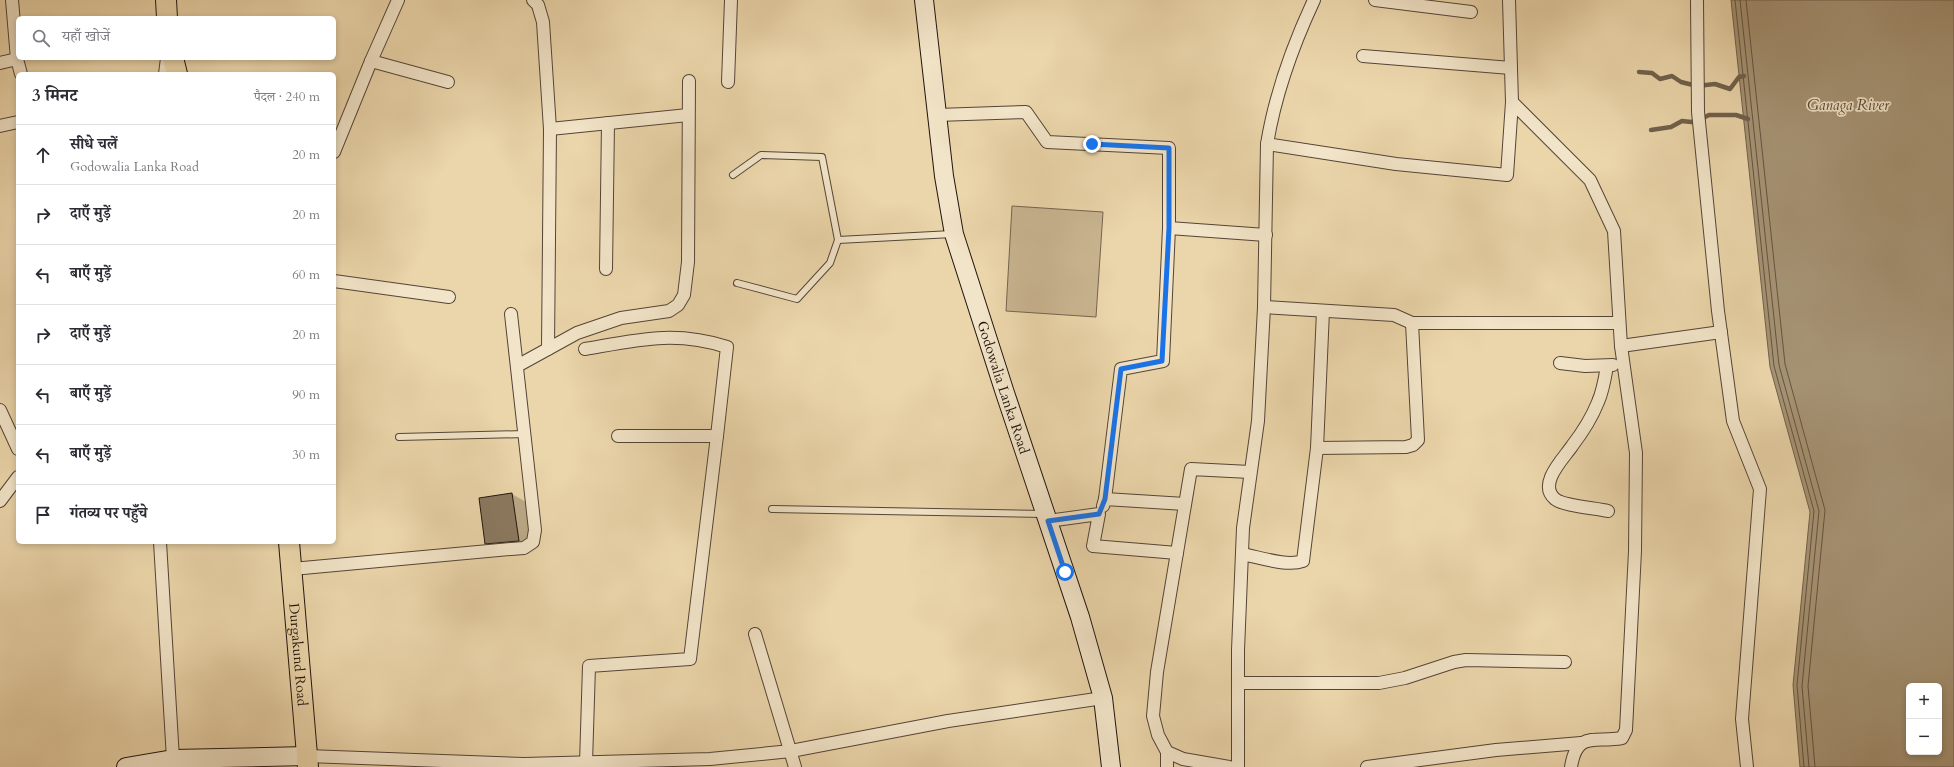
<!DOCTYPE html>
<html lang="hi">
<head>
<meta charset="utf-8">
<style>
	body { margin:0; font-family:Cardo,"Noto Serif Devanagari",serif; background:#f7f7f7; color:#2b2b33 }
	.controls { position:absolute; right:12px; bottom:12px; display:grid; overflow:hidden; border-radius:6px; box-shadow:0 2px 6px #0003 }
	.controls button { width:36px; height:36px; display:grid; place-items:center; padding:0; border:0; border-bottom:1px solid #e1e1e2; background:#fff; color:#2b2b33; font:20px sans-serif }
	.stop { position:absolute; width:12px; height:12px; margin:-9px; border:3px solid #1a73e8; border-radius:50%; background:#fff }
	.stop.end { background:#1a73e8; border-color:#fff; box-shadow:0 1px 4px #0008 }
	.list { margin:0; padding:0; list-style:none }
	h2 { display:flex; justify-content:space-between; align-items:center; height:52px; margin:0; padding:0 16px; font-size:17px }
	h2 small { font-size:13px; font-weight:400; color:#7c7c81 }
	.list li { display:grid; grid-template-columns:26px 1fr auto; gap:12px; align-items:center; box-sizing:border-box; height:60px; padding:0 16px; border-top:1px solid #e1e1e2 }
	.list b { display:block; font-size:15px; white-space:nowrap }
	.list p { margin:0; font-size:13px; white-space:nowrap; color:#7c7c81 }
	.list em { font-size:13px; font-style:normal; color:#7c7c81 }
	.icon { flex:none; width:22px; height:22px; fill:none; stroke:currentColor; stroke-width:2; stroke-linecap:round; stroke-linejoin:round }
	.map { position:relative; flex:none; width:1954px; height:767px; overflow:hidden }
	.search { position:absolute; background:#fff; box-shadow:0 2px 6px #0003; left:16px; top:16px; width:320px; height:44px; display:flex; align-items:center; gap:10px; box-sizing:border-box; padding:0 14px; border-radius:6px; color:#7c7c81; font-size:15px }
	.panel { position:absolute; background:#fff; box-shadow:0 2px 6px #0003; left:16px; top:72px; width:320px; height:472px; border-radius:6px }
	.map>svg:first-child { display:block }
	.green { fill:#c8b490; stroke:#746450 }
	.water { fill:#a69475; stroke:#70614c; fill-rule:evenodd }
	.shadow { fill:#0003 }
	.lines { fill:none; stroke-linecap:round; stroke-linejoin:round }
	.shore { stroke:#635442; stroke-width:1 }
	.stream { stroke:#70614c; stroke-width:4.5 }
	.building { fill:#8a7960; stroke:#20150f }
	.lane-casing { stroke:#534536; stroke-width:8 }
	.street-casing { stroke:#534536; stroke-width:14 }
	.secondary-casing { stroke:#20150f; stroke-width:20 }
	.primary-casing { stroke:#20150f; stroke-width:22 }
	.lane { stroke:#f2e4c8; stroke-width:6 }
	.street { stroke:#f2e4c8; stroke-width:12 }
	.secondary { stroke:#f2e4c8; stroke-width:18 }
	.primary { stroke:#ebd5aa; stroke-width:20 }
	.route { stroke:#1a73e8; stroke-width:5 }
	.labels { text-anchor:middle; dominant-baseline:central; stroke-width:3.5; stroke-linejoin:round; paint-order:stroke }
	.street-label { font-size:14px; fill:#20150f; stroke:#f2e4c8 }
	.water-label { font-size:15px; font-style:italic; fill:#564838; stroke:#f2e4c8 }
</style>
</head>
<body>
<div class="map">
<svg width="1954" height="767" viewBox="0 0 1954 767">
	<rect width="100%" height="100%" fill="#ebd5aa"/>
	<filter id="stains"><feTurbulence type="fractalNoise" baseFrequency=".005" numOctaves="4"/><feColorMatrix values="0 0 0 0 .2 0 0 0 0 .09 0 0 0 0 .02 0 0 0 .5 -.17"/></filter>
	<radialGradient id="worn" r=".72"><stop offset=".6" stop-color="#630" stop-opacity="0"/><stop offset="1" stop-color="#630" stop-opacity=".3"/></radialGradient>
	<path class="green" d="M1012,206L1103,212L1096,317L1006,311Z"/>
	<path class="water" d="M1731,0H1954V767H1800L1793,685L1810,512L1770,367ZM1909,686H1939V752H1909Z"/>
	<path class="shadow" d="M512,494L526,502L533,548L500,551L486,543L480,499Z"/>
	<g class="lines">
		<g class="shore">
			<path d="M1735,0L1774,366L1814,511L1797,685L1804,767"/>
			<path d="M1740,0L1779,365L1819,511L1802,686L1809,767"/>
			<path d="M1746,0L1785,364L1825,510L1808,686L1815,767"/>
		</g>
		<g class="stream">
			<path d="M1639,72L1652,73L1660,79L1672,76L1681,82L1697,86L1715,84L1730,89L1739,77L1744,76"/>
			<path d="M1651,130L1671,127L1682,121L1691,122L1699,120L1709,115H1736L1748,119"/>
		</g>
	</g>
	<path class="building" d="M512,493L519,541L485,544L479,498Z"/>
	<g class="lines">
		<g class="lane-casing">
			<g id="lane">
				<path d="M733,175L761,155L822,157L838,240L830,263L797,299L737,283"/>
				<path d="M838,240L952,234"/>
				<path d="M399,437L524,434"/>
				<path d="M772,509L1044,514"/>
			</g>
		</g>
		<g class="street-casing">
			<g id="street">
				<path d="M12,0L17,59"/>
				<path d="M533,0L538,5L543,22L550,129L548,349"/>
				<path d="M1375,0L1471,12"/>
				<path d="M1697,0L1698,112L1718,311L1733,421L1760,489L1742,719L1747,767"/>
				<path d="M1363,56L1511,68"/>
				<path d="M371,61L448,82"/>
				<path d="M0,63L17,59L21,74"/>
				<path d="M165,74L167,58"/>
				<path d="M728,82L731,0"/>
				<path d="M1512,102L1590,180L1614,231L1621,346L1636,453L1635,551L1626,730L1622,738C1595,743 1577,730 1571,767"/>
				<path d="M937,115L1026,112L1047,142L1169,148V228L1266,235"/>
				<path d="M0,126L18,122"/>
				<path d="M550,129L688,115"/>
				<path d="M1267,144L1396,164L1507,175L1512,102L1509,0"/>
				<path d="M334,152L371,61L398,0"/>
				<path d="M606,269L608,123"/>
				<path d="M334,281L449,297"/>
				<path d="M1264,307L1394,315L1412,323H1619"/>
				<path d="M1621,346L1721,332"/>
				<path d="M585,349C637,340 675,330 727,347L717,436"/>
				<path d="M1560,363L1585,366L1613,365"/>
				<path d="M517,366L577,333L621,318L669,311L678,305L684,295L688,262L689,81"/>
				<path d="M1607,366C1605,378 1603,391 1598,402C1592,417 1582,433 1572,446C1564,458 1537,484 1555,499C1563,506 1596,508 1608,511"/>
				<path d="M0,410L18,449"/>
				<path d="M1317,448L1406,447L1413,445L1418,440L1412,323"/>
				<path d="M1105,499L1121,369L1163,361L1169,228"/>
				<path d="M0,501L18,477"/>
				<path d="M1103,506L1105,499L1185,504"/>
				<path d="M1048,521L1099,514L1093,546L1177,553"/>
				<path d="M160,542L173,759"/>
				<path d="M1242,554C1259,557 1287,567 1303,561L1317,448L1323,311"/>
				<path d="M292,569L511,549L524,548L533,542L535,530L511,314"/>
				<path d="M755,634L795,767"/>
				<path d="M1238,683H1379L1405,678L1454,662L1466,660L1565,662"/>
				<path d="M307,756L524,764L710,759L791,751L948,721L1103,698"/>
				<path d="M586,763L589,666L690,659L717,436H618"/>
				<path d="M1167,767V752"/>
				<path d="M1229,767L1183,759L1167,752L1158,735L1153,716L1157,672L1191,469L1250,472"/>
				<path d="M1238,767V650L1243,528L1258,421L1264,307L1267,144C1275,95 1293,45 1314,0"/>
				<path d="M1367,767L1496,750L1581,743"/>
			</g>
		</g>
		<g class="secondary-casing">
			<g id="secondary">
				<path id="s1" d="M924,0L944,176L954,234L1005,393L1080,617L1103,698L1111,767"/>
				<path d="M126,767L173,759L307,756"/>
			</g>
		</g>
		<g class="primary-casing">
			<g id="primary">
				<path d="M166,0L167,18"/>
				<path d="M173,58L177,74"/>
				<path id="s2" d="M289,542L308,767"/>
			</g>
		</g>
		<use href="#lane" class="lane"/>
		<use href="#street" class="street"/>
		<use href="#secondary" class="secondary"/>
		<use href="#primary" class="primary"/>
	</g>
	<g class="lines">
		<path class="route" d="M1065,572L1048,521L1099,514L1105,499L1121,369L1162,361L1169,228V148L1092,144"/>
	</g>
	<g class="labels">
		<g class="street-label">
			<text stroke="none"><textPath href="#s1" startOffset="397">Godowalia Lanka Road</textPath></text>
			<text stroke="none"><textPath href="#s2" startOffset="113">Durgakund Road</textPath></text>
		</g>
		<g class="water-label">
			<text x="1848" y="105">Ganaga River</text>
		</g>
	</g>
	<rect width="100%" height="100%" filter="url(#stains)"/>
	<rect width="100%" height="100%" fill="url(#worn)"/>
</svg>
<div class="controls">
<button>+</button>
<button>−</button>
</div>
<div class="stop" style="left:1065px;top:572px"></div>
<div class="stop end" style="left:1092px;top:144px"></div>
<div class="search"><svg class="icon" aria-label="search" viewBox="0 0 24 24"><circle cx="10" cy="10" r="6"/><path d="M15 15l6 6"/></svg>यहाँ खोजें</div>
<section class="panel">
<h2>3 मिनट<small>पैदल · 240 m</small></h2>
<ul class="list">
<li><svg class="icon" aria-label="ahead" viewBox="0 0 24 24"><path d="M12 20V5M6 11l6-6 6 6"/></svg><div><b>सीधे चलें</b><p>Godowalia Lanka Road</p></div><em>20 m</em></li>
<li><svg class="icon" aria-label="right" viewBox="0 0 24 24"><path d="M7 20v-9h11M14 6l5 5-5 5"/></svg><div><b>दाएँ मुड़ें</b></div><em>20 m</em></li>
<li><svg class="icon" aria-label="left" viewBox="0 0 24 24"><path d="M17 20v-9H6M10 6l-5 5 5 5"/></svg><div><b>बाएँ मुड़ें</b></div><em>60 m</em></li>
<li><svg class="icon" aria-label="right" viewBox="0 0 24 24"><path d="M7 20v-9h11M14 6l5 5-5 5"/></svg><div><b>दाएँ मुड़ें</b></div><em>20 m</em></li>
<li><svg class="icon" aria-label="left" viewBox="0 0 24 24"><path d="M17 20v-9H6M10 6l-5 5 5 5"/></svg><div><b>बाएँ मुड़ें</b></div><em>90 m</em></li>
<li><svg class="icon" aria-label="left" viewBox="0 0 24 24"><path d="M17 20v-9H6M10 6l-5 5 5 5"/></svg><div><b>बाएँ मुड़ें</b></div><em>30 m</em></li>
<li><svg class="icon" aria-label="arrive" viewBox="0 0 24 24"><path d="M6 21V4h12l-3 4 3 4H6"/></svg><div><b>गंतव्य पर पहुँचे</b></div></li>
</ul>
</section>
</div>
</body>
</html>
